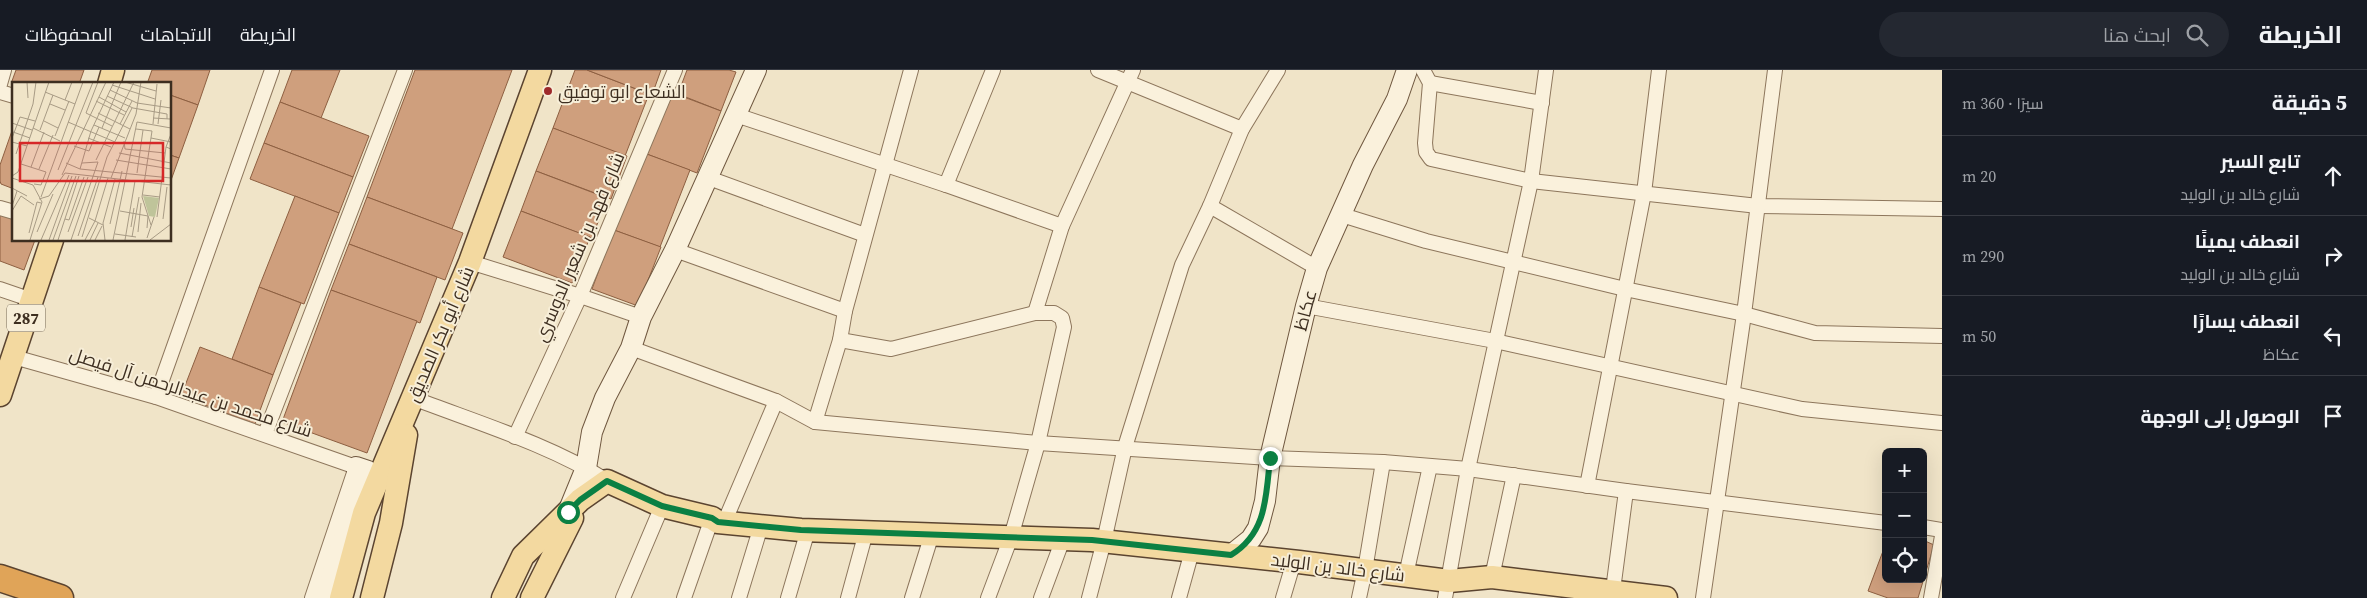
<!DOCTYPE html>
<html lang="ar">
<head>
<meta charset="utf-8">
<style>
	body { margin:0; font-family:"Source Serif 4",Cairo,serif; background:#242831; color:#f1f3f6; direction:rtl }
	.controls { position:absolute; right:15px; bottom:15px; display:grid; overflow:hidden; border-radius:8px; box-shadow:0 5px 20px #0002 }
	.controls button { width:45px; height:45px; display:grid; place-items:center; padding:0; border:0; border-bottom:1px solid #363941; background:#171b24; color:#f1f3f6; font:25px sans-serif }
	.stop { position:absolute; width:15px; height:15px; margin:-11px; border:4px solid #0b8043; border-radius:50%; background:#fff }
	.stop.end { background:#0b8043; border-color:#fff; box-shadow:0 1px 5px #0008 }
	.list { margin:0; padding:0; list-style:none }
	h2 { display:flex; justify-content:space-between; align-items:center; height:65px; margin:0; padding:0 20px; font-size:21px }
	h2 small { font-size:16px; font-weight:400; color:#9ea1a6 }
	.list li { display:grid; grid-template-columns:32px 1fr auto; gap:15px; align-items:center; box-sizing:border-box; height:80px; padding:0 20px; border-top:1px solid #363941 }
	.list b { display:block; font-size:19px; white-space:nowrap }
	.list p { margin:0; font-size:16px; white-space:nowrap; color:#9ea1a6 }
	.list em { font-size:16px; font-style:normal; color:#9ea1a6 }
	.icon { flex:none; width:28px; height:28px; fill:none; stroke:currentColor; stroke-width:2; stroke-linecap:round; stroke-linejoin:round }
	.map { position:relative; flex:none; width:1942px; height:528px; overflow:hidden; direction:ltr }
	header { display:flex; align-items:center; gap:30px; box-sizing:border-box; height:70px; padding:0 25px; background:#171b24; border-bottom:1px solid #363941 }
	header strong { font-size:24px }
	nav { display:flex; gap:28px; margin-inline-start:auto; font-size:18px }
	.search { width:350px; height:45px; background:#242831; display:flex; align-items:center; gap:12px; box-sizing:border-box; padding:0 18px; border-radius:28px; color:#9ea1a6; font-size:19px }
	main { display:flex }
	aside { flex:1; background:#171b24 }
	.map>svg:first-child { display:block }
	.building { fill:#cf9f7d; stroke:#8d5f41 }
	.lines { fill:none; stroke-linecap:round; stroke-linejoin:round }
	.street-casing { stroke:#8d765c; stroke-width:16 }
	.secondary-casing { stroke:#6f573f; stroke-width:22 }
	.primary-casing { stroke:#5b4430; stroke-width:25 }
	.highway-casing { stroke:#5b4430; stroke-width:29 }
	.street { stroke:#faf1dc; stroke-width:14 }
	.secondary { stroke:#faf1dc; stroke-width:20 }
	.primary { stroke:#f3d9a0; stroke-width:22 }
	.highway { stroke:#e0a458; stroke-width:26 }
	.route { stroke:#0b8043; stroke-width:6 }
	.poi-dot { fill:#9e2a2b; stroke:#f7eed8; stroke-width:2 }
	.labels { text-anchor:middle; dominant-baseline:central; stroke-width:4; stroke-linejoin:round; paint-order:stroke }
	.shield { fill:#f7eed8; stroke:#756857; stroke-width:1 }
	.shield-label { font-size:16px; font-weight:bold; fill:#3d2e20 }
	.poi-label { font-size:18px; fill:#3d2e20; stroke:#f7eed8; text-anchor:start }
	.street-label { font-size:18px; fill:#3d2e20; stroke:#f7eed8 }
	.inset-road { fill:none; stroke:#a89b85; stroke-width:1 }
	.view { fill:#d62828; fill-opacity:0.15; stroke:#d62828; stroke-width:2.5 }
	.inset-edge { fill:none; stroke:#3d2e20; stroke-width:2.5 }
</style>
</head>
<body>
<header>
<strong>الخريطة</strong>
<div class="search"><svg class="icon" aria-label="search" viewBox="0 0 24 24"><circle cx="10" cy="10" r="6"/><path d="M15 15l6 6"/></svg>ابحث هنا</div>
<nav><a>الخريطة</a><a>الاتجاهات</a><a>المحفوظات</a></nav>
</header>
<main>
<aside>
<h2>5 دقيقة<small>سيرًا · 360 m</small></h2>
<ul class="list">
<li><svg class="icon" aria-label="ahead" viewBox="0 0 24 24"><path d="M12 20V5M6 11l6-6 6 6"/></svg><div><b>تابع السير</b><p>شارع خالد بن الوليد</p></div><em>20 m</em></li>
<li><svg class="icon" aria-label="right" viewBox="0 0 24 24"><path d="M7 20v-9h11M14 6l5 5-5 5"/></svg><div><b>انعطف يمينًا</b><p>شارع خالد بن الوليد</p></div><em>290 m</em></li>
<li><svg class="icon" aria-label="left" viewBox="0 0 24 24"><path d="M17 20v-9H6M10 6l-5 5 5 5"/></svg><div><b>انعطف يسارًا</b><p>عكاظ</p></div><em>50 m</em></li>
<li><svg class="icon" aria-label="arrive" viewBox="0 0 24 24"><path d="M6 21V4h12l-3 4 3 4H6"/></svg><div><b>الوصول إلى الوجهة</b></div></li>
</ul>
</aside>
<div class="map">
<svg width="1942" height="528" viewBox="0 0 1942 528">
	<rect width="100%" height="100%" fill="#f0e4c8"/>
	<g class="building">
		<path d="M16,0H84L79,14H19L12,11Z"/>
		<path d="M152,0H210L198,35L170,25V14H147Z"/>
		<path d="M292,0H340L321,48L280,32Z"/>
		<path d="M415,0H512L452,159L367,127Z"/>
		<path d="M575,0H587L649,24L625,86L553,58Z"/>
		<path d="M587,0H661L652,25Z"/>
		<path d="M687,0H729L736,2L721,41L678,24Z"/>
		<path d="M668,21L721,41L697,103L644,83Z"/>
		<path d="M170,25L198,35L179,88L170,85Z"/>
		<path d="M280,32L369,66L353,107L264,73Z"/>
		<path d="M14,55V119L1,114L0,111V95Z"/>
		<path d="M553,58L627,86L611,129L536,101Z"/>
		<path d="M264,73L353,107L339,143L250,109Z"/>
		<path d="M644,83L690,100L660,177L614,160Z"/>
		<path d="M170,85L179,88L170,113Z"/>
		<path d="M536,101L607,128L592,168L521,141Z"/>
		<path d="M295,126L339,143L304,234L259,217Z"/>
		<path d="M367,127L463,163L445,210L349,174Z"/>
		<path d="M521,141L590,167L572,213L503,187Z"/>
		<path d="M0,143L14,149V170H35L24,200L0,191Z"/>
		<path d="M614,160L661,177L638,236L592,219Z"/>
		<path d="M349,174L437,207L420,253L331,220Z"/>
		<path d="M259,217L301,233L273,305L232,289Z"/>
		<path d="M331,220L417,251L367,383L282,352Z"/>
		<path d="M200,277L273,305L255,354L181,326Z"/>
		<path d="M1923,470L1934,475L1918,528H1888L1868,521L1886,473V509H1923Z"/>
	</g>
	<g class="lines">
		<g class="street-casing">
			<g id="street">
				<path d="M1098,0L1242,59"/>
				<path d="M1423,0L1430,13L1425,73L1426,82L1431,89L1531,111L1758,136L1942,139"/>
				<path d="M1430,13L1542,33"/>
				<path d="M0,14L4,0"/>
				<path d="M0,22L14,26"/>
				<path d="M736,45L946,115L993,0"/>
				<path d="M706,107L865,165"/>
				<path d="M946,115L1062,156"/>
				<path d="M1210,136L1317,198"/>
				<path d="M0,138L14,142"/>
				<path d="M1342,145L1426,171L1625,219L1744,244L1815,263L1942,266"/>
				<path d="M675,180L845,241"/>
				<path d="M470,192L580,226L641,247"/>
				<path d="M0,219L32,230"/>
				<path d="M1306,236L1495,271L1802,339L1942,353"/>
				<path d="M1035,243L1062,156L1133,0"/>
				<path d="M840,270L891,279L1035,243H1054L1062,248L1064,257L1038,373L1011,467L988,528"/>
				<path d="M631,278L776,331L815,352L1038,373L1270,388L1383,392L1468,399L1626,421L1886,453"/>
				<path d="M14,287L156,327L356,397L312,528"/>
				<path d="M156,327L272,0"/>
				<path d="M413,328C475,352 551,375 607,411"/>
				<path d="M815,352L840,270L845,241L911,0"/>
				<path d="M265,364L405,0"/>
				<path d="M515,367L580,226L675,0"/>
				<path d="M1587,416L1644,123L1659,0"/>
				<path d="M724,453L776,331"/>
				<path d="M1923,457L1942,460"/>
				<path d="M1406,505L1430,396"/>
				<path d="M1492,507L1514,405"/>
				<path d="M1613,520L1626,421"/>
				<path d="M623,528L662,436"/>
				<path d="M684,528L712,448"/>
				<path d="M739,528L761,456"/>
				<path d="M788,528L808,460"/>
				<path d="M848,528L866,462"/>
				<path d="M912,528L932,464"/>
				<path d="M1041,528L1063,469"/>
				<path d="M1089,528L1104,471L1125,377L1182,195L1210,136L1242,59L1278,0"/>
				<path d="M1179,528L1192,481"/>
				<path d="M1283,528L1294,491"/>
				<path d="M1359,528L1365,500L1383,392"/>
				<path d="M1445,528L1468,399L1531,111L1546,0"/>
				<path d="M1703,528L1744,244L1775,0"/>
				<path d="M1931,528L1942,466"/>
			</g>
		</g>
		<g class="secondary-casing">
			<g id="secondary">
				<path d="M568,442L586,398L592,362L605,328L631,278L641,247L675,180L756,0"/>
				<path d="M1231,485L1251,469L1258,458L1265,431L1270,388L1306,236L1317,198L1363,95L1397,29L1407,0"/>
				<path d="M326,528L338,485L368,401L356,397"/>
			</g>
		</g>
		<g class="primary-casing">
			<g id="primary">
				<path d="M109,14L113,0"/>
				<path d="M0,325L52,170"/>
				<path d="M341,528L364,443L470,192L540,0"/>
				<path d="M372,528L391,453L406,365"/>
				<path d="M503,528L523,486L580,430L607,411L662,436L712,448L718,452L801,460L1092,470L1299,492L1449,511L1492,507L1666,528"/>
				<path d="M532,528L572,448"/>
			</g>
		</g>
		<g class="highway-casing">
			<path id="highway" d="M0,508L60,528"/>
		</g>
		<use href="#street" class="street"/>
		<use href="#secondary" class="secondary"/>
		<use href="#primary" class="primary"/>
		<use href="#highway" class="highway"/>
	</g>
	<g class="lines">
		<path class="route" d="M568,442L580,430L607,411L662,436L712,448L718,452L801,460L1092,470L1231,485C1267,463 1266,426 1270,388"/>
	</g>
	<circle class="poi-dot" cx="548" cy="21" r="5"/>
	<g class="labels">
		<rect class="shield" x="7" y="234.5" width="38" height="27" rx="4"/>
		<g class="shield-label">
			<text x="26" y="248">287</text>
		</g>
		<g class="poi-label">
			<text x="558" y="21">الشعاع ابو توفيق</text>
		</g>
		<g class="street-label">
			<text transform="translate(579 177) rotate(-67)">شارع فهد بن شعير الدوسري</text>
			<text transform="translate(1305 240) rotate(-75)">عكاظ</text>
			<text transform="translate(440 264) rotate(-67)">شارع أبو بكر الصديق</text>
			<text transform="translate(191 322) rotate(18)">شارع محمد بن عبدالرحمن آل فيصل</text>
			<text transform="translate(1338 497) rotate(7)">شارع خالد بن الوليد</text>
		</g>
	</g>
	<g transform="translate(12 12)">
		<rect width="159" height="159" fill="#f0e4c8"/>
		<path d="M131,114L147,116L143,135L137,134Z" fill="#bfc49a"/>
		<path class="inset-road" d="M15,0L16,16M86,0L74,31L100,44M113,0L144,9M100,3L143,17M98,8L125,21L159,26M33,10L63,22M95,14L121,26L155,32V37M87,15L114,30M53,18L60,0M84,19L112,33M38,22L53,28M86,31L118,47M141,36L158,37M32,39L46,46M56,40L103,60M125,40L159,46M0,41L20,48M108,42L120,19M141,42L145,2M146,42L149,18M82,43L113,56M21,46L48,59M90,46L109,0M124,47L140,49L130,115L139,143M28,48L41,13M1,50L18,56M159,52L154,65L159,67M43,54L57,19M0,56L8,35L23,39M76,56L99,65M139,56L159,60M112,59L113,67L153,71M0,60L15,64M62,64L77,69L87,45M107,71L159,81M4,72L21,22L24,0M84,78L122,0M104,78L159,87M54,81L68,87L159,96M9,82L34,90M19,85L32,50M27,87L41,53M68,87L79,49L102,0M46,88L81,0M125,91L131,48M50,93L94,0M0,94L6,90L37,0M0,96L21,103L30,120L18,158M99,96L124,32L129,0M22,102L29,103L34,90M0,106L15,114M131,113L148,115M29,115L71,0M27,117L37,114L53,91L159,103M0,124L5,109M0,129L9,114L22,123M108,129L136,134L135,146M145,135L154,65M77,136L91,143M53,137L57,138L72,95M151,137L155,105M98,142L110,89M119,145L122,126M25,150L41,112M56,150L76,95M126,150L129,121M17,151L25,120L29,121M103,152L124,155M66,154L86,95M70,155L95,75L120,26M120,155L127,115M135,156L142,135M29,158L57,93M37,158L60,94M41,158L64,94M46,158L67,94M59,158L86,80L70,81M73,158L83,139L96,96M78,158L86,141M83,158L90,144M93,158L91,141L103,97M101,158L125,40M113,158L123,99M138,158L159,142"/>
		<path class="view" d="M8,61H151V99H8Z"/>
		<rect width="159" height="159" class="inset-edge"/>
	</g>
</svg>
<div class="controls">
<button>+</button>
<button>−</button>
<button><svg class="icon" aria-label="locate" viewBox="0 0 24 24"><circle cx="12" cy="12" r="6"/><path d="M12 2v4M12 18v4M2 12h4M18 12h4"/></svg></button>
</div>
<div class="stop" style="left:568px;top:442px"></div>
<div class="stop end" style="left:1270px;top:388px"></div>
</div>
</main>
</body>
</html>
